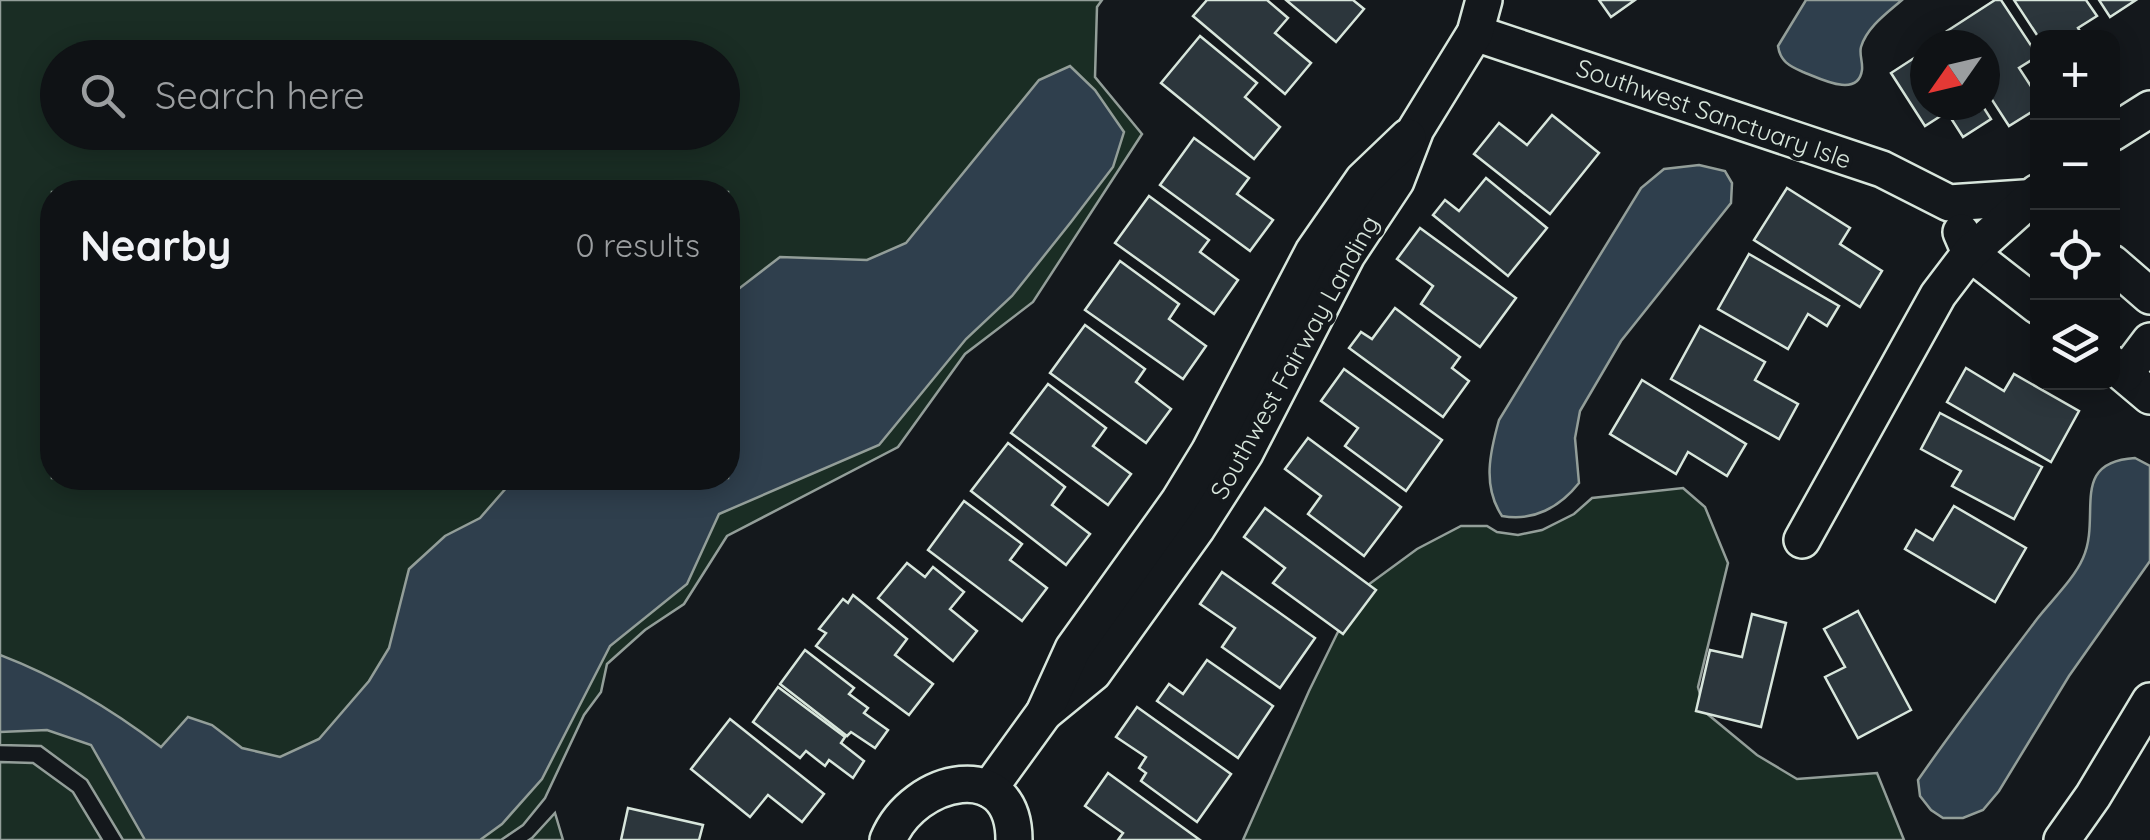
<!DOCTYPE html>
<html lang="en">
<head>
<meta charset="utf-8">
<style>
	body { margin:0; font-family:Quicksand,sans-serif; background:#181b1e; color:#f1f3f6 }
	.controls { position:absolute; right:30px; top:30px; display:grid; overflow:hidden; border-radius:20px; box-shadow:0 5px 25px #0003 }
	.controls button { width:90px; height:90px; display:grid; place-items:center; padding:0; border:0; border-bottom:2px solid #2f3234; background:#0f1215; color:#f1f3f6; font:50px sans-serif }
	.compass { position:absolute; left:1910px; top:30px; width:90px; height:90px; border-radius:50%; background:#0f1215; box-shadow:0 5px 25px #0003; rotate:236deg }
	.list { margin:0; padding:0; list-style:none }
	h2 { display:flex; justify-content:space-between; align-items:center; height:130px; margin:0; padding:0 40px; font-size:42px }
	h2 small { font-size:32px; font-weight:400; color:#9b9ea0 }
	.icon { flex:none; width:55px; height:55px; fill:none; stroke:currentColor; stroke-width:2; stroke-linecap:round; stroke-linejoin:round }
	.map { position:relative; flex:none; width:2150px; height:840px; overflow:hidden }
	.search { position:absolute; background:#0f1215; box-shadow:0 5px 25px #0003; left:40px; top:40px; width:700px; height:110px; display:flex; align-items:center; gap:25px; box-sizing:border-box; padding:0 35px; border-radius:55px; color:#9b9ea0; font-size:38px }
	.panel { position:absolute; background:#0f1215; box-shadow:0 5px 25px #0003; left:40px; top:180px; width:700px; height:310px; border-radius:40px }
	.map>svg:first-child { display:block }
	.green { fill:#1a2d24; stroke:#939e99; stroke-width:2.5; fill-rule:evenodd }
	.water { fill:#2f3f4d; stroke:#939e99; stroke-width:2.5 }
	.building { fill:#2c363c; stroke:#d8e6dc; stroke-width:2.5 }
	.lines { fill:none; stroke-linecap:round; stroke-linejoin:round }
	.minor-casing { stroke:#d8e6dc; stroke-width:40 }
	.minor { stroke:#14181c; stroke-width:35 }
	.labels { text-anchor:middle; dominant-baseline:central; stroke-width:8; stroke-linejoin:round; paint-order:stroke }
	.street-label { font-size:25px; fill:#d8e6dc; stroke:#14181c }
</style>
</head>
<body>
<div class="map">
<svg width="2150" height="840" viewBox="0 0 2150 840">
	<rect width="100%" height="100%" fill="#14181c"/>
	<g class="green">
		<path d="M0,0H1102L1097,7L1095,77L1142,134L1033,302L965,354L898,447L727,536L684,604L645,630L607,664L601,692L584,715L545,798L523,825L501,840H123L87,780L41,746L0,745ZM58,58H722V132H58ZM52,192H728V478H52Z"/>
		<path d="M1683,488L1705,507L1728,563L1698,687L1705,712L1757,755L1797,779L1877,773L1904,840H1243L1309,691L1357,593L1417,549L1461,526H1487L1497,532L1518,535L1542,530L1574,514L1592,498Z"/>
		<path d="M0,762L33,763L73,792L102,840H0Z"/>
		<path d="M555,813L563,840H529L532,838Z"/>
	</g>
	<g class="water">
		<path d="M1806,0H1902C1887,13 1867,27 1861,47C1859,54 1863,62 1862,70C1858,99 1819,78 1803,72C1789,66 1780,61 1778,46Z"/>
		<path d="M1070,66L1095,90L1124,132L1113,167L1071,222L1012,296L966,339L879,445L719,514L687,584L610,646L542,779L502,824L480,840H145L91,745L47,730L0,732V655C60,678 110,708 161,747L188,717L212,725L242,748L280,757L319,739L369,681L389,648L409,569L445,536L480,518L515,478H728V297L780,257L867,260L906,243L1039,80Z"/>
		<path d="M1699,165L1725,171L1732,183L1731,203L1621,341L1580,411L1575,438L1579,483C1560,507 1533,522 1502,516C1482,486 1490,452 1499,420L1641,188L1664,169Z"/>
		<path d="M2135,458L2150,466V561L2069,676L1999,791L1983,810L1963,818H1943L1931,810L1920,796L1918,780C1956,725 1997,672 2037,619C2051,601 2074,579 2083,558C2102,516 2068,462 2135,458Z"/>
	</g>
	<g class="building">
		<path d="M1207,0H1267L1288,18L1275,33L1311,63L1285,94L1193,16Z"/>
		<path d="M1286,0H1353L1364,9L1336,42Z"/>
		<path d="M1599,0H1635L1611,17Z"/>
		<path d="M1995,0H2001L2038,56L2019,68L2038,97V108L2009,126L1985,89V45H1957L1947,31Z"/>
		<path d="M2014,0H2086L2097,16L2078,28L2084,38H2039Z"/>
		<path d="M2099,0H2136L2110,17Z"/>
		<path d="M1200,36L1257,83L1245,97L1280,127L1254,159L1161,83Z"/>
		<path d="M1925,51V105H1982L1991,119L1963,137L1947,112L1925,126L1891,73Z"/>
		<path d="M1552,115L1599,153L1550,214L1474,154L1499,123L1527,145Z"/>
		<path d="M1194,138L1249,178L1237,194L1273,220L1250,251L1160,185Z"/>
		<path d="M1486,178L1547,228L1508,276L1433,215L1445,200L1459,211Z"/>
		<path d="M1787,188L1850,228L1840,244L1882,271L1860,307L1754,240Z"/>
		<path d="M1149,196L1209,240L1200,252L1238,280L1214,314L1115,243Z"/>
		<path d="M1420,228L1516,298L1480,347L1421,304L1433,286L1397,259Z"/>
		<path d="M1749,254L1839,306L1827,326L1808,314L1788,349L1718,309Z"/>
		<path d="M1120,261L1179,304L1169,319L1206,346L1183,379L1085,310Z"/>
		<path d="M1395,308L1460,357L1452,368L1469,381L1443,417L1349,348L1361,332L1372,339Z"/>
		<path d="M1085,325L1145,369L1136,382L1171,409L1146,443L1050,373Z"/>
		<path d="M1700,326L1765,362L1755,380L1798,404L1779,439L1671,379Z"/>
		<path d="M1966,368L2004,391L2014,374L2079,411L2051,462L1947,402Z"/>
		<path d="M1344,369L1442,440L1406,491L1345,446L1358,428L1321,401Z"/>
		<path d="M1642,380L1746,444L1727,476L1688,452L1676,474L1610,434Z"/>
		<path d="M1048,384L1106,428L1093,446L1131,474L1108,505L1011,433Z"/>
		<path d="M1940,413L2042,467L2014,519L1952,486L1961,471L1921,449Z"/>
		<path d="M1308,438L1401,507L1364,556L1308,514L1321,496L1285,469Z"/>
		<path d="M1008,443L1065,487L1052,505L1090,534L1066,565L971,491Z"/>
		<path d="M964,501L1022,544L1010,560L1047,588L1022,621L928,550Z"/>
		<path d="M1954,506L2026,548L1995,602L1905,549L1916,530L1933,540Z"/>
		<path d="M1265,508L1376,590L1343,634L1273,583L1285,568L1244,537Z"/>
		<path d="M907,563L925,577L933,567L964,592L950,609L977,631L953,661L878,598Z"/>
		<path d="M1222,572L1315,638L1280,688L1222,647L1235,628L1200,604Z"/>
		<path d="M853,595L907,639L895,655L933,684L909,715L816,646L826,633L819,629L843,599L848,603Z"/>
		<path d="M1858,611L1911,710L1858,738L1825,677L1845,667L1824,629Z"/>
		<path d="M1752,614L1786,623L1761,727L1696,711L1710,650L1742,657Z"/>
		<path d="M805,650L854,688L849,694L868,708L864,713L888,730L875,748L851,732L847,736L780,684Z"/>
		<path d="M1207,660L1273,706L1238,758L1157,701L1169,684L1183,694Z"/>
		<path d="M778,687L845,737L841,743L864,761L853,778L829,760L825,766L806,751L800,758L753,722Z"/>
		<path d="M1137,707L1231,774L1197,822L1141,781L1146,773L1139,768L1146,757L1116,737Z"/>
		<path d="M730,719L824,794L802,822L768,795L750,817L691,769Z"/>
		<path d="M1108,773L1200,840H1118L1123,833L1085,806Z"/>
		<path d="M628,808L703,825L699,840H621Z"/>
	</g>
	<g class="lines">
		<g class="minor-casing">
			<g id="minor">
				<path d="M1475,33L1882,169L1949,203L2038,197"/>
				<path d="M2112,133L2150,109"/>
				<path d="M1961,232L1970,253L2038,306"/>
				<path d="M2112,263L2150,296"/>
				<path d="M2112,364L2150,396"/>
				<path d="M2125,374L2150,341"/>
				<path d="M1802,540L1938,295L1970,253L2038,192"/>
				<path d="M1044,713L1093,673L1197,528L1245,453L1347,255L1396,181L1416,129L1475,33L1484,0"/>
				<path d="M989,789L1044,713L1073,649L1179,501L1209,452L1313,252L1363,180L1408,137"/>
				<path d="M888,840C914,777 1014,755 1014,840"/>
				<path d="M2062,840L2093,796L2150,701"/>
			</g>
		</g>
		<use href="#minor" class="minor"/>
	</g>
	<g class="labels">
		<g class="street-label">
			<text transform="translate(1714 113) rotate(19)">Southwest Sanctuary Isle</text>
			<text transform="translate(1294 357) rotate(-61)">Southwest Fairway Landing</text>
		</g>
	</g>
</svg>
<div class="controls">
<button>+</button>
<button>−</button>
<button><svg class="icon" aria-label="locate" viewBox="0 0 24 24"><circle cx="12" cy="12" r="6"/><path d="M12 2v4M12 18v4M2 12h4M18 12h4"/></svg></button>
<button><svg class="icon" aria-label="layers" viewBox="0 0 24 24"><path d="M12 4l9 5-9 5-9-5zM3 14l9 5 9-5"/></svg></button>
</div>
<svg class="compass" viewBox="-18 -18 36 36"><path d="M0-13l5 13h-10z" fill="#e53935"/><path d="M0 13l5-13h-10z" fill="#9b9ea0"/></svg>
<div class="search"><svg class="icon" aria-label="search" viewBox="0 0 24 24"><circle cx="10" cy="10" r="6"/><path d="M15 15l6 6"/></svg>Search here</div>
<section class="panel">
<h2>Nearby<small>0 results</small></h2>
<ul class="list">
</ul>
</section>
</div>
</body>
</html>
